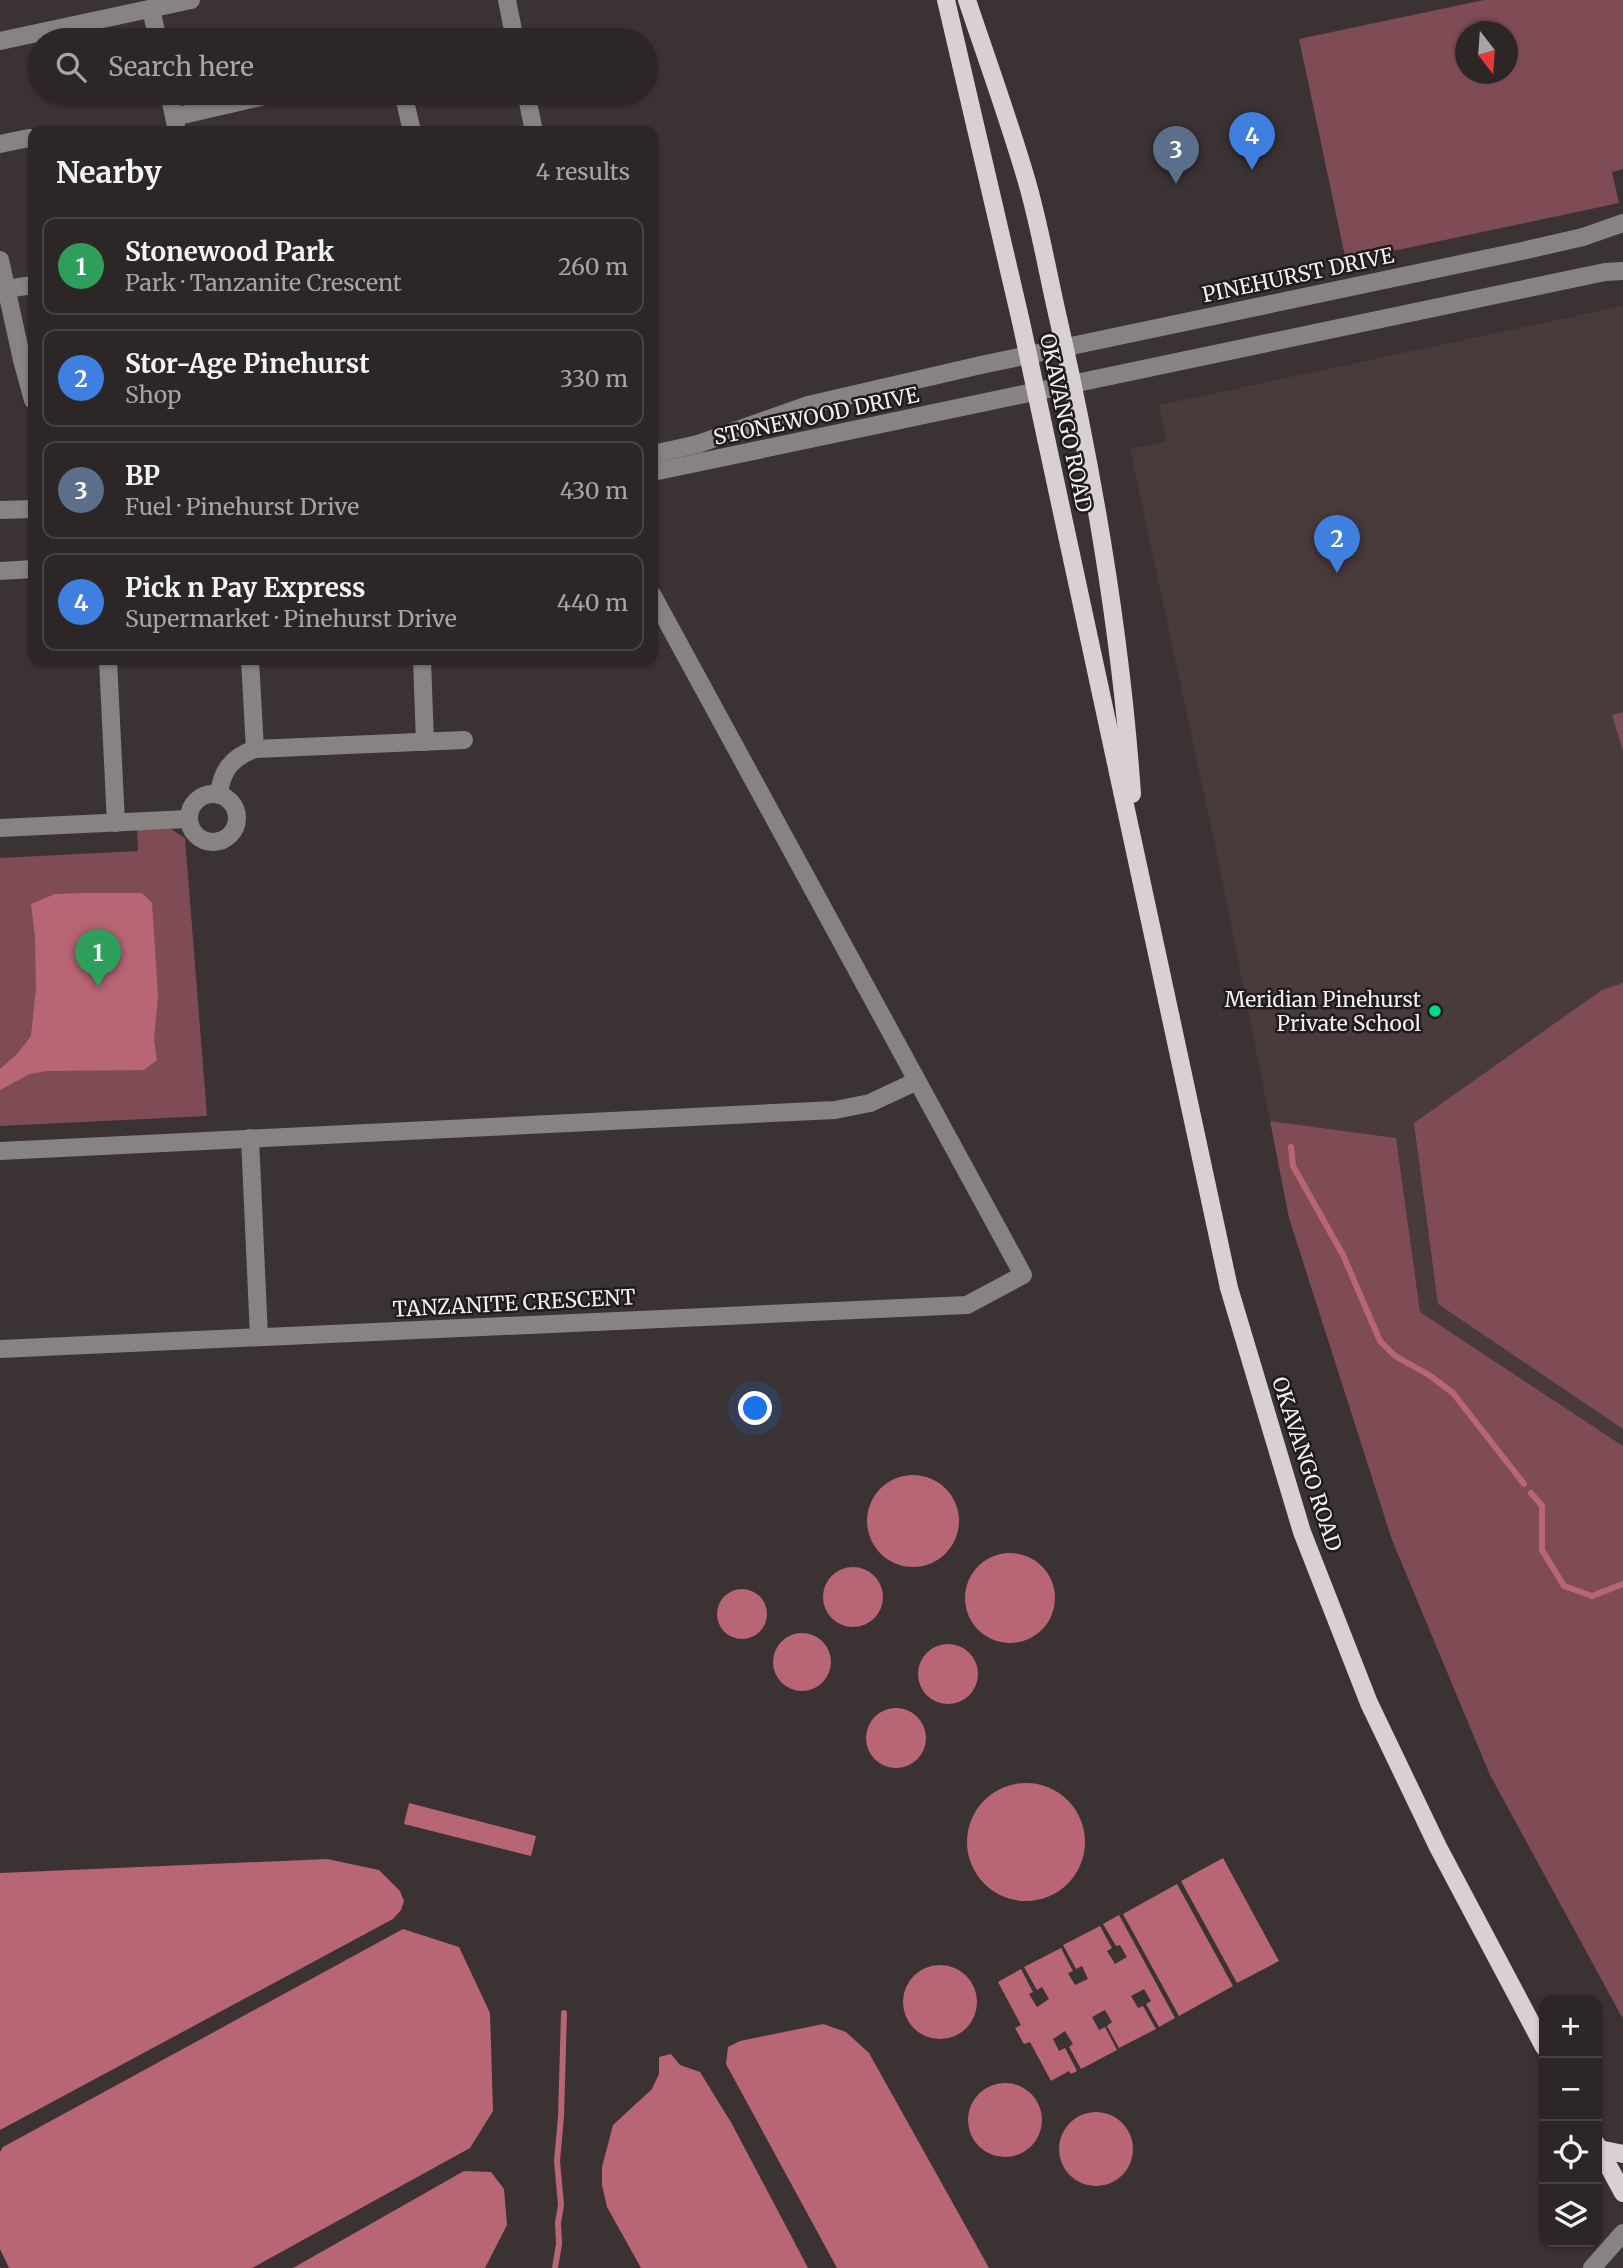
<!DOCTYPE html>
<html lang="en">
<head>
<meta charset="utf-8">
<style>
	body { margin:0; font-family:Merriweather,serif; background:#383232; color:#f1f3f6 }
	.controls { position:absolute; right:21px; bottom:21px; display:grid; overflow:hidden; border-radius:14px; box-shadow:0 2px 5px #0004 }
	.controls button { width:63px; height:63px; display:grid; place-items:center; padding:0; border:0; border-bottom:2px solid #484343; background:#2c2626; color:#f1f3f6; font:35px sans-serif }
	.compass { position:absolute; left:1455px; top:21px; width:63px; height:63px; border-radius:50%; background:#2c2626; box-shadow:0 2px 5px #0004; rotate:163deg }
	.you { position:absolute; left:756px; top:1409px; width:24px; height:24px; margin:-18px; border:5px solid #fff; border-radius:50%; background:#1a73e8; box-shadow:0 0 0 10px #1a73e833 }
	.badge { display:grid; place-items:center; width:46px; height:46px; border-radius:50%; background:#00d98c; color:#fff; font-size:23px; font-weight:700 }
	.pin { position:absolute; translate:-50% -58px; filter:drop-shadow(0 2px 4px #0008) }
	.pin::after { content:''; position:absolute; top:37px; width:24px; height:21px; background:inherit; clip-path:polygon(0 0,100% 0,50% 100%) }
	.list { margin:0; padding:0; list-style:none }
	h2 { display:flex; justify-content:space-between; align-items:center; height:91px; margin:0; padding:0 28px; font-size:30px }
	h2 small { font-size:23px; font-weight:400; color:#a6a5a7 }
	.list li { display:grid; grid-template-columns:46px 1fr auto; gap:21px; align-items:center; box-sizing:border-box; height:98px; margin:0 14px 14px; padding:0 14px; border:2px solid #484343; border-radius:14px }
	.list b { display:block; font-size:26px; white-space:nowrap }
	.list p { margin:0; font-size:23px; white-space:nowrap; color:#a6a5a7 }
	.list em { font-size:23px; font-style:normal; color:#a6a5a7 }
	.icon { flex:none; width:38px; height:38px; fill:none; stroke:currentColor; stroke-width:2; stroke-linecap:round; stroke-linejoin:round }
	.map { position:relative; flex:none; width:1623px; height:2268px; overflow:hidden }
	.search { position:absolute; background:#2c2626; box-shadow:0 2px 5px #0004; left:28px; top:28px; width:630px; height:77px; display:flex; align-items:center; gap:18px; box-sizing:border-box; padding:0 24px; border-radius:38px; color:#a6a5a7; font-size:26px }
	.panel { position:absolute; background:#2c2626; box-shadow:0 2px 5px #0004; left:28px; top:126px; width:630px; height:539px; border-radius:14px }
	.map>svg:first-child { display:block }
	.built { fill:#493a3c }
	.green { fill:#7f4c55; fill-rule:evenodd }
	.water { fill:#b86575 }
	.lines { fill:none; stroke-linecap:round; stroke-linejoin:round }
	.stream { stroke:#b86575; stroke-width:6 }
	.minor { stroke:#878383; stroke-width:18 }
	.major { stroke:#d9d0d1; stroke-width:18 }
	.poi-dot { fill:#00d98c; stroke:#1f1b1c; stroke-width:2.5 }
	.labels { text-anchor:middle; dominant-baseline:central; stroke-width:5; stroke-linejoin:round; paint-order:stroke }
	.street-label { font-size:21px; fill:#f4eeef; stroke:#1f1b1c }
	.poi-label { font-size:21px; fill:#f4eeef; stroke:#1f1b1c; text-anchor:end }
</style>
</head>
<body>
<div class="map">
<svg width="1623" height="2268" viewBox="0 0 1623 2268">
	<rect width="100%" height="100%" fill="#3b3233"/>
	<path class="built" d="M1623,306V1446L1420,1312L1395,1138L1270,1121L1217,855L1130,449L1166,441L1159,405Z"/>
	<g class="green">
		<path d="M1484,0H1623V169L1612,172L1619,203L1346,261L1299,39ZM1466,32H1508V74H1466Z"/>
		<path d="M1623,712V751L1612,715Z"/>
		<path d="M171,829L185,838L207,1116L0,1126V858L138,851L137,830Z"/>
		<path d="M1623,983V1429L1438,1304L1414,1123L1602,990Z"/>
		<path d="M1270,1121L1396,1138L1420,1312L1623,1446V2019L1490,1775L1392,1540L1289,1218Z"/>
	</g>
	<g class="water">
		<path d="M86,893H142L152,903L158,996L154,1040L157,1060L144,1070L47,1071L30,1074L0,1090V1069L18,1053L31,1036L36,988L35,937L31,904L55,894Z"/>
		<circle cx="913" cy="1521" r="46"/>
		<circle cx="1010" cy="1598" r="45"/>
		<circle cx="853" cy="1597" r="30"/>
		<circle cx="742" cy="1614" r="25"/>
		<circle cx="802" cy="1662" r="29"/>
		<circle cx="948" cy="1674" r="30"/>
		<circle cx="896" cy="1738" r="30"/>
		<circle cx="1026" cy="1842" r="59"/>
		<path d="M409,1803L536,1836L531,1856L404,1824Z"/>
		<path d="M1223,1858L1279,1961L1237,1983L1181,1881Z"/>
		<path d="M327,1859L379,1870L400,1891L404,1901L401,1910L393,1919L0,2130V1873Z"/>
		<path d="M1177,1884L1233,1986L1179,2016L1123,1914Z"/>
		<path d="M1119,1915L1175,2018L1159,2027L1146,2004L1151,2001L1144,1989L1131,1996L1138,2008L1143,2006L1156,2029L1119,2048L1107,2026L1112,2022L1105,2010L1092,2017L1099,2030L1105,2027L1117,2050L1081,2069L1069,2047L1073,2044L1065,2031L1053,2039L1059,2051L1065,2048L1077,2071L1071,2074L1069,2071L1051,2081L1030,2042L1024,2044L1015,2028L1021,2025L998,1982L1021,1969L1033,1992L1029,1994L1037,2007L1049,1999L1042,1987L1037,1990L1024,1967L1061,1948L1073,1971L1068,1973L1075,1985L1088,1979L1082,1966L1076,1969L1063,1945L1100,1926L1112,1948L1107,1951L1115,1964L1127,1957L1120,1945L1116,1946L1103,1924Z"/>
		<path d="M403,1929L459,1947L490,2013L493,2111L470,2148L252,2268H9L0,2249V2152L3,2147Z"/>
		<circle cx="940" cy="2002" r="37"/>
		<path d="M823,2024L846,2032L869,2053L989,2268H837L726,2064L728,2047L740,2041Z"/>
		<path d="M671,2054L680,2065L700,2072L732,2124L808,2268H641L607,2207L602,2185V2167L613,2125L652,2089L659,2074V2057Z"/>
		<circle cx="1005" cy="2120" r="37"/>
		<circle cx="1096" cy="2149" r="37"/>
		<path d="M464,2171L491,2172L504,2189L507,2225L485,2268H293Z"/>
	</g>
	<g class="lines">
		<g class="stream">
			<path d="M1291,1147L1293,1166L1343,1255L1380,1341L1395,1356L1429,1375L1453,1393L1524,1484"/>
			<path d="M1531,1493L1542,1506V1550L1564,1586L1592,1596L1623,1584"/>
			<path d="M555,2268L559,2244L558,2223L561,2205L557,2161L561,2117L564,2013"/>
		</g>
		<g class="minor">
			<path d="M507,0L515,40"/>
			<path d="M151,9L158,40"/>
			<path d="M0,41L191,0"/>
			<path d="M169,93L177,131"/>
			<path d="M403,93L412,131"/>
			<path d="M526,93L534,131"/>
			<path d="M174,117L278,93"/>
			<path d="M0,144L29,138"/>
			<path d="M0,260L22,360L33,400"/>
			<path d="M6,289L33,285"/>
			<path d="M653,454L698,444L808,405L981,365L1522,251L1583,237L1623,223"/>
			<path d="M653,472L1605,272L1623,271"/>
			<path d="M0,510L33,509"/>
			<path d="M0,571L33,569"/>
			<path d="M108,660L116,823"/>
			<path d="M422,660L425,742"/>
			<path d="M255,749L464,740"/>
			<circle cx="213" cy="818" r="24"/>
			<path d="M219,795C221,771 232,757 255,749L250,660"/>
			<path d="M0,828L188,819"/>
			<path d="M250,1138L259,1337"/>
			<path d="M0,1151L835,1110L870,1103L917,1081"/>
			<path d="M0,1349L967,1305L1023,1275L653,596"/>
			<path d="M1592,2268L1623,2233"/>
		</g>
		<g class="major">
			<path d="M946,0L1021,322L1229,1288L1302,1532L1369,1703L1438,1847L1544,2047"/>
			<path d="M967,0C987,60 1009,120 1027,182C1040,227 1048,275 1059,322C1094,477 1121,635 1132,794"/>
			<path d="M1597,2145L1623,2193"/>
			<path d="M1599,2149L1623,2154"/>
		</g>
	</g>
	<circle class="poi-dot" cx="1435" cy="1011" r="7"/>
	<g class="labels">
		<g class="street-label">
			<text transform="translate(1298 275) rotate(-12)">PINEHURST DRIVE</text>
			<text transform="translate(816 416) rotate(-12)">STONEWOOD DRIVE</text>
			<text transform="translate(1066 423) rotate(78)">OKAVANGO ROAD</text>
			<text transform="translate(514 1303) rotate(-3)">TANZANITE CRESCENT</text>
			<text transform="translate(1307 1464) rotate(72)">OKAVANGO ROAD</text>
		</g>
		<g class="poi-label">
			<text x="1421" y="999">Meridian Pinehurst<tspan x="1421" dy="24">Private School</tspan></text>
		</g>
	</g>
</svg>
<div class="controls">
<button>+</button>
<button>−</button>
<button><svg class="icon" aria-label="locate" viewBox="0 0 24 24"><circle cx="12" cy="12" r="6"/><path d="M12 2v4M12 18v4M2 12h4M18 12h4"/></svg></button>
<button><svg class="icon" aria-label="layers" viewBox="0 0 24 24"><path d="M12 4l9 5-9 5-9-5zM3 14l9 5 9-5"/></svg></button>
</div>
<svg class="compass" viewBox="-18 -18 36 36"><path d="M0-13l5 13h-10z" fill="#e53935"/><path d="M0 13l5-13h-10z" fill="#a6a5a7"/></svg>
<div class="you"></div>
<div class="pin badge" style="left:98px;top:987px;background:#2e9e5b">1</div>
<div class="pin badge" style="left:1337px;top:573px;background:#3f7fe0">2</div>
<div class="pin badge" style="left:1176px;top:184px;background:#5c6f8a">3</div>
<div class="pin badge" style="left:1252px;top:170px;background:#3f7fe0">4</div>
<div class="search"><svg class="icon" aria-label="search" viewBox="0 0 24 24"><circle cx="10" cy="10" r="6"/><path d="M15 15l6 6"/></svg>Search here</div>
<section class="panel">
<h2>Nearby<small>4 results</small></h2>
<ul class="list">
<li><span class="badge" style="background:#2e9e5b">1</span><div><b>Stonewood Park</b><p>Park · Tanzanite Crescent</p></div><em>260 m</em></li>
<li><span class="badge" style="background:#3f7fe0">2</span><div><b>Stor-Age Pinehurst</b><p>Shop</p></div><em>330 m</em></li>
<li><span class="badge" style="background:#5c6f8a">3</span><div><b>BP</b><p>Fuel · Pinehurst Drive</p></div><em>430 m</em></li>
<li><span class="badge" style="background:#3f7fe0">4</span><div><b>Pick n Pay Express</b><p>Supermarket · Pinehurst Drive</p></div><em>440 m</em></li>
</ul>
</section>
</div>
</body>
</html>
